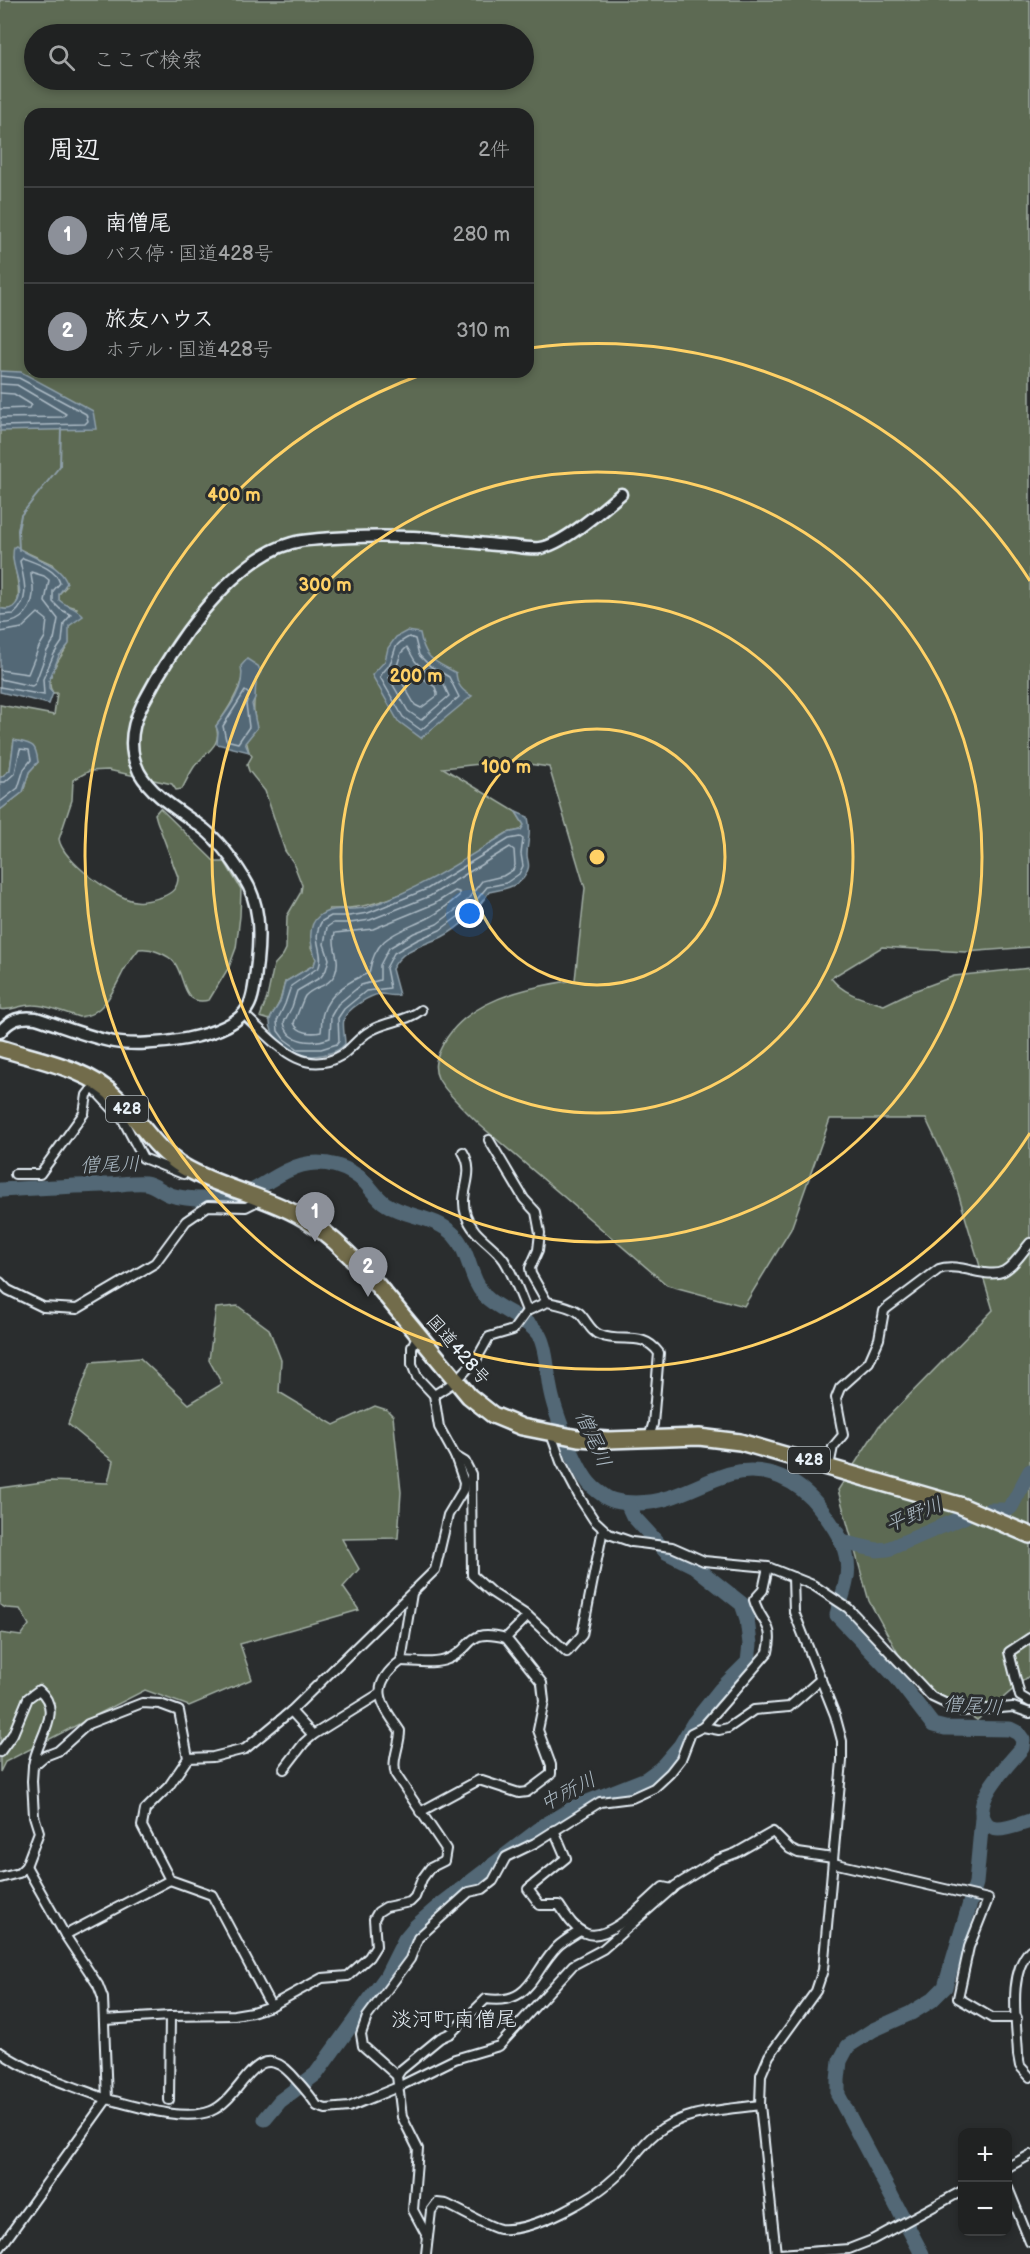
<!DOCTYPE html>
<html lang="ja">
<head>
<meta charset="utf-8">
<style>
	body { margin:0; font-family:"Balsamiq Sans","Klee One",sans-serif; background:#2d2f2f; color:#f1f3f6 }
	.controls { position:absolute; right:18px; bottom:18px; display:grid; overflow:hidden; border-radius:12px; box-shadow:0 3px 9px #0003 }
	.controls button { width:54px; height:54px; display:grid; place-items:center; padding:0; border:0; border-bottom:2px solid #3d3f40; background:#202222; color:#f1f3f6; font:30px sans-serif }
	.you { position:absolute; left:470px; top:914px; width:21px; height:21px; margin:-15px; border:4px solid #fff; border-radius:50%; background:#1a73e8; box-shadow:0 0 0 9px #1a73e833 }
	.badge { display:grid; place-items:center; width:39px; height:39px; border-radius:50%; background:#8c9099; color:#fff; font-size:20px; font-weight:700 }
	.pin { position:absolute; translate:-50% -50px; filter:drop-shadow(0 2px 3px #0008) }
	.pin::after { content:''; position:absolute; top:32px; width:21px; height:18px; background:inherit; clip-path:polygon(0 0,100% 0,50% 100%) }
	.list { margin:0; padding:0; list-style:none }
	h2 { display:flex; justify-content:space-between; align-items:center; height:78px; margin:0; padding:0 24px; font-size:26px }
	h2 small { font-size:20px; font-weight:400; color:#a2a4a5 }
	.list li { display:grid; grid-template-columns:39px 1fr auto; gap:18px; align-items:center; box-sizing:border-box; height:96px; padding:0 24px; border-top:2px solid #3d3f40 }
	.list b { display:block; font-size:22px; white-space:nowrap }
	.list p { margin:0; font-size:20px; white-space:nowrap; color:#a2a4a5 }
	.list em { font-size:20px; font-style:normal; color:#a2a4a5 }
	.icon { flex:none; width:33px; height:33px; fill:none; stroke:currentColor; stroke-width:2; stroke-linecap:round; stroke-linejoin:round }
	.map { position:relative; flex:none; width:1030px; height:2254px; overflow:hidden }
	.search { position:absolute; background:#202222; box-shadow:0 3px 9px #0003; left:24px; top:24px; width:510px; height:66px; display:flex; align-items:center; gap:15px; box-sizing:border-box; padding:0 21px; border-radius:33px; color:#a2a4a5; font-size:22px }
	.panel { position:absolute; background:#202222; box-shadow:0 3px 9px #0003; left:24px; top:108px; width:510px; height:270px; border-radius:18px }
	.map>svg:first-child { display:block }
	.green { fill:#5d6a52; stroke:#a2aea5; stroke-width:1.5; fill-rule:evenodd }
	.water { fill:#526876; stroke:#8e9faa; stroke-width:1.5 }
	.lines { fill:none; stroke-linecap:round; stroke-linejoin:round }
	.shore { stroke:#acbac4; stroke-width:1.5 }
	.stream { stroke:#8e9faa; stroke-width:2 }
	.river { stroke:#526876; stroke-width:15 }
	.street-casing { stroke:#e8f1f8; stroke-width:12 }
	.secondary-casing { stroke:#e8f1f8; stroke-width:15 }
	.highway-casing { stroke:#e8f1f8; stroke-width:20 }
	.street { stroke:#2a2d2e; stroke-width:8 }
	.secondary { stroke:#2a2d2e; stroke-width:10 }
	.highway { stroke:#726c4b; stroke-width:15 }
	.ring { fill:none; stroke:#ffd166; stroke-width:3 }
	.labels { text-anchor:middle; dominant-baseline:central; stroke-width:6; stroke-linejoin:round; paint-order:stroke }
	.shield { fill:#2a2d2e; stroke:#afb6bb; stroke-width:1.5 }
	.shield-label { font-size:16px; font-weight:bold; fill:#e8f1f8 }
	.street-label { font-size:18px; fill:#e8f1f8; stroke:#2a2d2e }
	.water-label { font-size:20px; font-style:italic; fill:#acbac4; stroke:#2a2d2e }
	.quarter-label { font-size:21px; fill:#e8f1f8; stroke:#2a2d2e }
	.centre { fill:#ffd166; stroke:#2a2d2e; stroke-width:3 }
	.ring-label { font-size:18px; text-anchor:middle; font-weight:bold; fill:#ffd166; stroke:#2a2d2e; stroke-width:6; stroke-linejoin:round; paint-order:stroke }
</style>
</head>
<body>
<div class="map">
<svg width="1030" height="2254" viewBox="0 0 1030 2254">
	<rect width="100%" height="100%" fill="#2a2d2e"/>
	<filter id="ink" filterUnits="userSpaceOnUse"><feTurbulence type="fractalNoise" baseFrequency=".0167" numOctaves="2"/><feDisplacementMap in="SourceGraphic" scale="12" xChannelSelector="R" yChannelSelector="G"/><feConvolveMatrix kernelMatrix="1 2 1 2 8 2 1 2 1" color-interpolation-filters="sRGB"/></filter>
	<g filter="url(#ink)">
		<g class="green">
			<path d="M0,0H1030V947L965,952L882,947L831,978C844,995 865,999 884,1005L911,992L954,976L1030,968V1675L977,1720L913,1680L869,1601L838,1490L879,1426L993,1310L953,1176L926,1119H830L791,1229L744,1306L667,1285L481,1126C470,1115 444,1091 438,1078C433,1067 436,1058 441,1048C464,1000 527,987 575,980L585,888L549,767L508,761L443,768L516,812L524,825L521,830L507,833C453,866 395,911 329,909L311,947L316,959L314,965L285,982L280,1001L270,1020L260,1017L267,998L274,965L283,955L286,949L287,916L301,892L302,885L293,862L285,851L265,791L249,771L247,765L252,756L249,752L246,740L257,728C251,709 255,698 256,679L243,675C238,694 228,710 216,726C223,746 205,752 194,767C190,773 186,781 182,789L176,790L172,784L108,770L89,771L73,780L72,800L59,839C62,860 114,898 135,901C143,903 155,899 162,897C172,893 178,888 178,877L157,821L155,814L160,808L215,862H225L241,889L240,916L236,948L229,967L209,1000C181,1007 186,977 174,962C170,957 163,954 158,952C151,949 146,948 139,949C133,957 126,965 122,974C113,992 102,1016 79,1017C65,1013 48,1005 33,1005C22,1004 10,1012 0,1009V810L23,792L29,772L38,762L14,740L10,770L0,778V705L54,715L57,693H53C42,677 61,659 68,645C70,641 68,636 68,631C69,623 74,616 77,608L63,604L59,600V594L66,587L52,564L21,550L13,557C15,570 30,619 0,608ZM34,34H524V80H34ZM30,114H528V372H30Z"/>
			<path d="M238,1306L269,1329L281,1360L279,1392L334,1425L375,1406L387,1410L393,1416L401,1492L398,1538L342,1539L359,1569L343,1587L359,1610L240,1644L252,1679L189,1706L145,1690L5,1762L0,1772V1633L21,1636L29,1625L20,1609L6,1608L0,1605V1488L50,1481L108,1483L113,1461L68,1424L91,1362L140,1358L189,1404L222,1384L209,1360L216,1308Z"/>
		</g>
		<g class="water">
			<path d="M0,371L21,372L93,411L96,429L0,431Z"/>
			<path d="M16,546C33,561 57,560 67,583L59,594V600C67,607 76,607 83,616L69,626V644L59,656L49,681V688L53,693L49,704L0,692V608C5,610 9,610 13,607C28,595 13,572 13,557C13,554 13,551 14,547Z"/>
			<path d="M407,631L420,633C425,660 433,660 456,673C457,685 462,691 472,696L421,738L398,721L372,675L385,661L388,648L396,637Z"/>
			<path d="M247,659L258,666L261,672L256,680L255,698L252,704L257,728L245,743L249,752L217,744L218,732L216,726C229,709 246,687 241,666Z"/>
			<path d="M14,740C32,744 36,743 38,762L29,772L23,792L0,810V778L10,770Z"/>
			<path d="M516,812L528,817C532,835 527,839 527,855C527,860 530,864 528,869C524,886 504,889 489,892C477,910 461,927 442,937C422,946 403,948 392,969L399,995C392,997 387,994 380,994C370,995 347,1009 344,1019C342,1026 345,1036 345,1044C336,1055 312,1058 297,1055C284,1052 269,1034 270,1020C271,1015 276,1009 279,1004C282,997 283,989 285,982L314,965L316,959C311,947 306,926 319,916C332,905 351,912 368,907C418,890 462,861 507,833L521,830L524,825Z"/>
		</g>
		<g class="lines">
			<g class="shore">
				<path d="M0,376L19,378L86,414L88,421L85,424L0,426"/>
				<path d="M0,384L17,385L66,414L63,417L0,418"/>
				<path d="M0,393L14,394L32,405L29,408L0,409"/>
				<path d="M0,615L14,614C31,599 24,581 20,561L23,558C36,563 56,569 60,583L53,591V602L60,609L71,615L64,623L62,642L54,654L43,679L44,695L0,687"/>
				<path d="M0,623C22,625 35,607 33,586C32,581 31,577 31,572L44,576L49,580L45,602L58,619L54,640L47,651L35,684L32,686L0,679"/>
				<path d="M0,632L22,628L38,613L47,620L45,637L39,647L28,674L0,670"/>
				<path d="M409,637L415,639L419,655L430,666L449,677L459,697L421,730L403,717L380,677C382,672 387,669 389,665C398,651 389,647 409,637Z"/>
				<path d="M407,647L415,661L426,672L442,681L449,696L421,720L408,711L389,678L397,666L401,653Z"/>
				<path d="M406,669H410L435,687L437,693V696L421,708L415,705L400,679Z"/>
				<path d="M245,691L249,694L246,704L249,727L238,743L226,740L223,726Z"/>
				<path d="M0,782H5L15,773L20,749L29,750L31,760L24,769L18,788L0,802"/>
				<path d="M520,837L523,839L521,854L523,866L519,874L506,883L487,887L470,908L440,930L417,940L394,953L386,968L390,988L366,991L344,1009L338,1018L339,1041L337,1044L321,1049H298L284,1039L278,1031L277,1021L285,1004L291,986L319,967C325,951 310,940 322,921L331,916H349L368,913L427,889L509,839Z"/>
				<path d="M510,847L514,850L515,865L513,870L503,876L482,881L465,903L437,924L414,933L389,948L380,965V980L361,985L338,1004L331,1016L330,1038C314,1044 287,1044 284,1022L292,1007L297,991L321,977L326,970L329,959L324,944L327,927L333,923H350L370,920L430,896Z"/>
				<path d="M455,891L459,892V896C450,903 441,911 432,916C401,933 376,932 369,973C352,979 328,994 323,1013C321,1019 322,1026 321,1032C311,1034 298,1033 294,1023C297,1016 302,1001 305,996C314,986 329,987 335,974C342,957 330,947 335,933L373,929L434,904Z"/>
			</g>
			<path class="stream" d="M19,550L18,530L21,515L60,466L61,429"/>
			<g class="river">
				<path d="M0,1190C35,1188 69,1186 104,1185C117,1185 131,1182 145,1183C155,1184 161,1192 171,1195C186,1200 207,1199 223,1199C252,1199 274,1172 302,1165C325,1159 349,1167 366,1183C372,1190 378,1199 386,1204C407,1218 436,1216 454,1235C470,1252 469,1278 485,1296C499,1311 532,1320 540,1337C547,1351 547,1372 550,1388C554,1411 573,1460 586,1479C590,1485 597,1491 603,1495C611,1502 626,1503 636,1503C671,1503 697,1484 729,1474C765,1464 799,1480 820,1508C837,1530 853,1554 846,1582C844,1593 839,1604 837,1615L896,1677L933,1725L945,1728L1010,1729L1018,1733L1023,1740L1022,1748C1009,1764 969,1802 986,1823C989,1826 993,1829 998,1829C1008,1829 1020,1824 1030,1821"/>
				<path d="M990,1510H1007L1011,1507L1030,1471"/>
				<path d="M842,1542L877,1550L888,1549L966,1516"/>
				<path d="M265,2119L280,2101L316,2074L386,1977L405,1939L415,1927L438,1907L545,1825L575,1807L646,1779L661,1768L680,1746L693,1724L721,1689L748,1662L750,1644L747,1619L742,1604L694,1566L666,1552L633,1516L627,1503"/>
				<path d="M922,2254L838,2095V2080L840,2061L848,2046L873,2030L911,2013L932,2000L945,1987L976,1883L982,1818"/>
			</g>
			<g class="street-casing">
				<g id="street">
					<path d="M243,1014C271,1037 300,1080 342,1055C352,1048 359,1037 370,1031C386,1021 406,1022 421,1010"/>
					<path d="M93,1088L123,1120L143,1158L183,1174"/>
					<path d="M489,1140L524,1199L536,1212L540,1233L538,1250L530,1268L531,1274L547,1302C557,1304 569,1306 578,1312C586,1318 590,1332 600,1335C622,1344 642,1330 659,1353L653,1424L649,1438"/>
					<path d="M463,1152C477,1175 458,1191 466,1215C473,1236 492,1243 504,1260C514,1276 520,1294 527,1311"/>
					<path d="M15,1174H40L84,1113L87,1095L96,1084"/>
					<path d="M0,1282L8,1290L43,1307L77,1309L155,1263L186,1221L208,1206L246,1207L260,1200"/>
					<path d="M434,1395L456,1381L476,1360L489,1337L513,1330L527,1311L547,1302"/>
					<path d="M551,1434L561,1462L581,1500L594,1520L609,1534L632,1542L672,1547L704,1561L768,1567L813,1585L848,1608L932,1697L962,1711L1013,1707L1030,1713"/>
					<path d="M829,1466L833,1447L843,1435L836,1398L840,1388L869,1362L879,1339L884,1311L887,1308L939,1269C960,1262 987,1280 1004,1271C1015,1265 1023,1251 1030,1243"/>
					<path d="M528,1616L567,1652L582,1635L603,1529"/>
					<path d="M1030,1638L1009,1652L1020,1696L1030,1702"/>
					<path d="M401,1661C415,1661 434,1665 448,1659C475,1649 464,1627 506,1638"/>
					<path d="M291,1711L313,1735"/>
					<path d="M703,1727L719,1730L728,1728L754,1710L789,1707L821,1679"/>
					<path d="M0,1752L13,1734L28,1698L39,1690C65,1712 36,1739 33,1766L45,1756L58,1751L88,1724L142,1703L160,1704L179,1711L188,1758L169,1786L145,1810L142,1826L170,1880L212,1895L271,2006"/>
					<path d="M188,1758L213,1757L245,1749L291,1711L435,1570L448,1515L463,1490L464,1482L455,1456L439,1427L434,1395L417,1377L412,1364V1347L418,1334"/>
					<path d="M284,1769L304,1743L313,1735L379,1694"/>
					<path d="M420,1812L479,1780L519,1793L527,1792L551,1774V1765L538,1730L544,1701L542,1683L506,1638L528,1616L491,1592L472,1575L471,1474L465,1462L455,1456"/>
					<path d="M554,1830L566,1858L528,1889L540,1905H559C566,1915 573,1928 585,1933C607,1944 647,1901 663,1887L672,1889"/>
					<path d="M833,1863L988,1899L969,1947L958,1998L992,2018H1017"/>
					<path d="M0,1878L19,1873L26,1866L39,1832L34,1816L32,1781L33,1766"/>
					<path d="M65,1935L170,1880"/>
					<path d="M1030,1950C1007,1975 1017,2022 1018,2055L1020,2066L1030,2077"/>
					<path d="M104,2020L170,2016L234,2015L252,2012L271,2006L322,1978L348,1976L369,1957L376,1946L374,1919L378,1912L386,1907L410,1902L415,1897L422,1879L430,1868L444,1861L446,1849L396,1775C391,1760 400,1746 400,1731C380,1702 368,1686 401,1661L412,1593"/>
					<path d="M0,2052C32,2074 70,2085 107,2099L103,1998L98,1985L65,1935L26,1866"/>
					<path d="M397,2076L363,2046L361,2034L367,2017L410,1959L418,1938L469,1892L483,1889L493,1881L506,1857L535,1843L600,1802L632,1798L654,1788L670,1773L681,1759L691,1733L703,1727L768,1652C775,1623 761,1624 754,1600L763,1590L768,1567"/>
					<path d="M169,2100L170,2016"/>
					<path d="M1008,2167L1030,2155"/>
					<path d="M1008,2188L1030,2242"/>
					<path d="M427,2236L413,2210L418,2149L402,2117L397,2076L401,2070L440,2038L451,2033L486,1999C531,2005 531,1974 557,1947C563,1941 572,1936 580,1931"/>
					<path d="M0,2248L107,2099C135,2106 183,2122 211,2111C243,2098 255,2036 291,2074C301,2085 310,2094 317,2106L326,2109L349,2107L398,2087L455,2059L499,2046L573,1965L603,1949L675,1886L717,1860L736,1853L773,1832L790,1849L798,1853L833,1858"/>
					<path d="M426,2254L431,2211L437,2203L446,2204C458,2209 488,2227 500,2229C534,2232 594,2198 618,2175C631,2162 641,2145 655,2134C683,2110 725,2110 760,2105"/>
					<path d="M776,2254L760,2105L761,2075L769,2056L816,1991L823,1970L842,1761V1741L835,1715L794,1612L793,1577"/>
					<path d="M779,2254L849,2249L872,2240L962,2191"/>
				</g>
			</g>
			<g class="secondary-casing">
				<path id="secondary" d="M0,1032C10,1019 21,1016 36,1018C62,1026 88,1037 114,1042C146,1048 231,1039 248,1007C255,995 255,976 257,962C260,933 260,903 244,878C233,860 220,842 204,829C182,812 153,797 139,772C128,750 131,727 142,705C170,651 229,560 292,543C301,540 311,540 320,539C351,536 382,536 413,537C446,539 478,544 511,546C520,547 531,549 540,548C563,545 603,509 621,494"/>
			</g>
			<g class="highway-casing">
				<path id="highway" d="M0,1048C38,1060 88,1068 117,1098C140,1121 155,1150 184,1167C220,1188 262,1195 298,1215C324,1229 347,1252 368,1274L469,1396L493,1415L522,1427L578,1438L608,1440L699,1437L740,1442L959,1505L1030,1535"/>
			</g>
			<use href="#street" class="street"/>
			<use href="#secondary" class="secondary"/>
			<use href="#highway" class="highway"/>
		</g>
	</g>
	<g class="ring">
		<circle cx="597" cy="857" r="128"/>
		<circle cx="597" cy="857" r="256"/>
		<circle cx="597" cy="857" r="385"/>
		<path d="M1030 1133A513 513 0 1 1 426 373M530 348A513 513 0 0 1 1030 581"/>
	</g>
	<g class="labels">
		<g class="shield">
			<rect x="106" y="1096" width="42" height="26" rx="4.5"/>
			<rect x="788" y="1447" width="42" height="26" rx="4.5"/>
		</g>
		<g class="shield-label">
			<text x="127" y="1109">428</text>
			<text x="809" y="1460">428</text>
		</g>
		<g class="street-label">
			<text transform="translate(458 1350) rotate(49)">国道428号</text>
		</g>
		<g class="water-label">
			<text transform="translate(110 1165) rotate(-2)">僧尾川</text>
			<text transform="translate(593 1439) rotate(66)">僧尾川</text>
			<text transform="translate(914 1515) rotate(-22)">平野川</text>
			<text transform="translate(973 1706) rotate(4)">僧尾川</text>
			<text transform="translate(568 1792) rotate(-27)">中所川</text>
		</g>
		<g class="quarter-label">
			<text x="454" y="2019">淡河町南僧尾</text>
		</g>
	</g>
	<circle cx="597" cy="857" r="9" class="centre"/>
	<g class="ring-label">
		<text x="234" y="501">400 m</text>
		<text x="325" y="591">300 m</text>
		<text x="416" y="682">200 m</text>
		<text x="506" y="773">100 m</text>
	</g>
</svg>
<div class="controls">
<button>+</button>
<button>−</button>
</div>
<div class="you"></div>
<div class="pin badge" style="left:315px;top:1242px">1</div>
<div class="pin badge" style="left:368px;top:1297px">2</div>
<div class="search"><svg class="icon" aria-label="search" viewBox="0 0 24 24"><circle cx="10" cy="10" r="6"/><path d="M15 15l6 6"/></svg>ここで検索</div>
<section class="panel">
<h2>周辺<small>2件</small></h2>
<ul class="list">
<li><span class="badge">1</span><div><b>南僧尾</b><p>バス停 · 国道428号</p></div><em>280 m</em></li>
<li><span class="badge">2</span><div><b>旅友ハウス</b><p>ホテル · 国道428号</p></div><em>310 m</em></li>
</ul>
</section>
</div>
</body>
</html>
